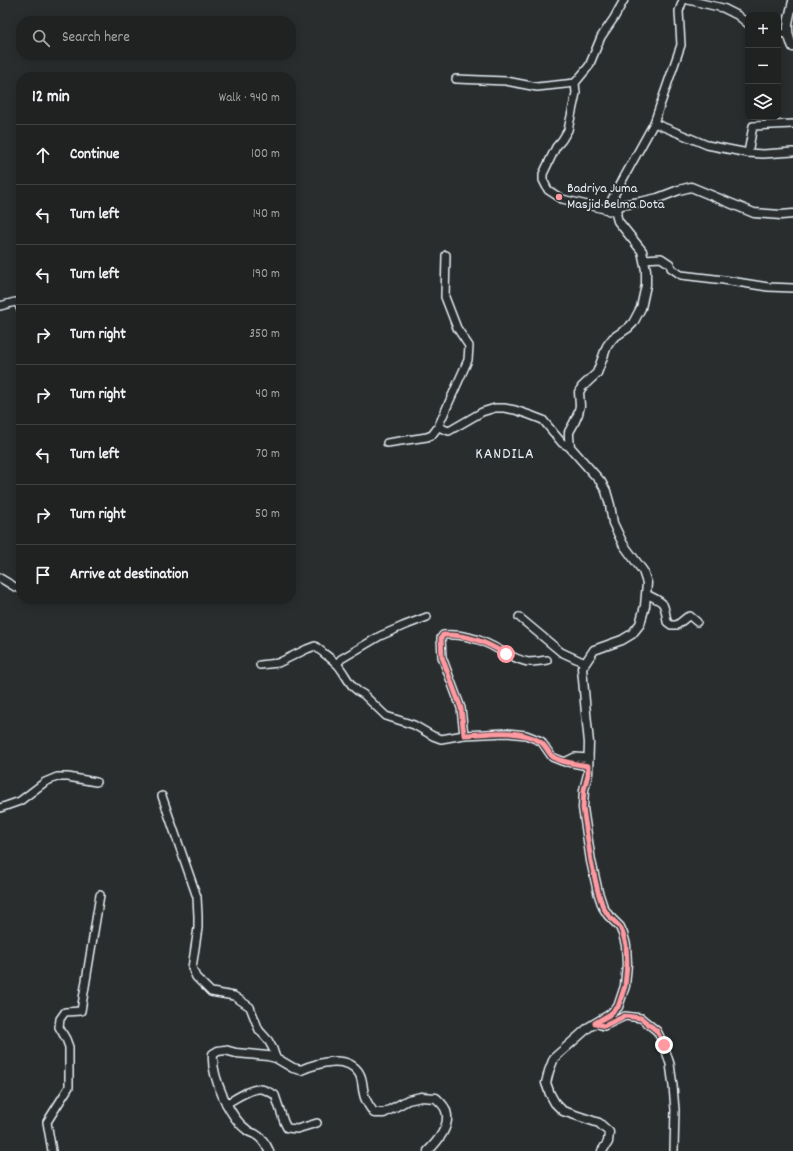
<!DOCTYPE html>
<html lang="en">
<head>
<meta charset="utf-8">
<style>
	body { margin:0; font-family:Dekko,sans-serif; background:#282a2a; color:#f1f3f6 }
	.controls { position:absolute; right:12px; top:12px; display:grid; overflow:hidden; border-radius:8px; box-shadow:0 2px 10px #0003 }
	.controls button { width:36px; height:36px; display:grid; place-items:center; padding:0; border:0; border-bottom:1px solid #3d3f40; background:#202222; color:#f1f3f6; font:20px sans-serif }
	.stop { position:absolute; width:12px; height:12px; margin:-9px; border:3px solid #ff9aa2; border-radius:50%; background:#fff }
	.stop.end { background:#ff9aa2; border-color:#fff; box-shadow:0 1px 4px #0008 }
	.list { margin:0; padding:0; list-style:none }
	h2 { display:flex; justify-content:space-between; align-items:center; height:52px; margin:0; padding:0 16px; font-size:17px }
	h2 small { font-size:13px; font-weight:400; color:#a2a4a5 }
	.list li { display:grid; grid-template-columns:26px 1fr auto; gap:12px; align-items:center; box-sizing:border-box; height:60px; padding:0 16px; border-top:1px solid #3d3f40 }
	.list b { display:block; font-size:15px; white-space:nowrap }
	.list em { font-size:13px; font-style:normal; color:#a2a4a5 }
	.icon { flex:none; width:22px; height:22px; fill:none; stroke:currentColor; stroke-width:2; stroke-linecap:round; stroke-linejoin:round }
	.map { position:relative; flex:none; width:793px; height:1151px; overflow:hidden }
	.search { position:absolute; background:#202222; box-shadow:0 2px 10px #0003; left:16px; top:16px; width:280px; height:44px; display:flex; align-items:center; gap:10px; box-sizing:border-box; padding:0 14px; border-radius:16px; color:#a2a4a5; font-size:15px }
	.panel { position:absolute; background:#202222; box-shadow:0 2px 10px #0003; left:16px; top:72px; width:280px; height:532px; border-radius:16px }
	.map>svg:first-child { display:block }
	.lines { fill:none; stroke-linecap:round; stroke-linejoin:round }
	.minor-casing { stroke:#e8f1f8; stroke-width:10 }
	.major-casing { stroke:#e8f1f8; stroke-width:11 }
	.minor { stroke:#2a2d2e; stroke-width:7 }
	.major { stroke:#2a2d2e; stroke-width:8 }
	.route { stroke:#ff9aa2; stroke-width:5 }
	.poi-dot { fill:#ff9aa2; stroke:#2a2d2e; stroke-width:1.5 }
	.labels { text-anchor:middle; dominant-baseline:central; stroke-width:3.5; stroke-linejoin:round; paint-order:stroke }
	.poi-label { font-size:14px; fill:#e8f1f8; stroke:#2a2d2e; text-anchor:start }
	.quarter-label { font-size:16px; letter-spacing:1px; fill:#e8f1f8; stroke:#2a2d2e }
</style>
</head>
<body>
<div class="map">
<svg width="793" height="1151" viewBox="0 0 793 1151">
	<rect width="100%" height="100%" fill="#2a2d2e"/>
	<filter id="ink" filterUnits="userSpaceOnUse"><feTurbulence type="fractalNoise" baseFrequency=".025" numOctaves="2"/><feDisplacementMap in="SourceGraphic" scale="8" xChannelSelector="R" yChannelSelector="G"/><feConvolveMatrix kernelMatrix="1 2 1 2 8 2 1 2 1" color-interpolation-filters="sRGB"/></filter>
	<g filter="url(#ink)">
		<g class="lines">
			<g class="minor-casing">
				<g id="minor">
					<path d="M688,0L723,8L737,15L748,24"/>
					<path d="M778,32L788,35"/>
					<path d="M456,79L506,81L537,87L575,83"/>
					<path d="M654,123L707,145L748,153L763,154L793,152"/>
					<path d="M748,153L753,126L793,124"/>
					<path d="M609,211L612,199L654,123L681,45L679,11L683,0"/>
					<path d="M617,212L562,199L548,190L543,180V174L556,147L562,140L568,130L576,93L575,83L589,66L601,37L614,18L624,0"/>
					<path d="M644,259L661,258L670,264L671,268L681,275L724,280L768,287L793,288"/>
					<path d="M0,306L15,302L18,303L21,310"/>
					<path d="M438,427L449,431L482,412L495,408H504L515,410L530,415L543,420L562,443L570,447"/>
					<path d="M387,443L427,437L432,435L438,427L468,360L469,346L457,328L445,297L446,255"/>
					<path d="M0,578L15,587L21,589"/>
					<path d="M646,594C665,603 664,601 667,622L671,625H677L687,617L690,616L697,622"/>
					<path d="M519,617L561,652L585,663"/>
					<path d="M337,664L341,659L380,636L403,626L427,617"/>
					<path d="M260,665L278,663L307,649L315,646C322,652 329,657 336,663C346,673 349,688 363,694L386,716L414,725L433,736L441,739L464,735L507,733L526,735L541,741L552,757L562,761L588,766"/>
					<path d="M464,735L461,708L442,657L441,638L443,635C459,634 474,637 488,644C501,650 513,659 528,662C534,662 541,661 547,660"/>
					<path d="M565,762L575,757L589,758"/>
					<path d="M162,796L197,897L198,916V928L192,968L196,977L211,992L234,996L250,1007L259,1030L268,1040L273,1049L276,1058"/>
					<path d="M0,808L20,801L45,782L57,777H68L96,782"/>
					<path d="M595,1023L604,1026L625,1016L641,1018L657,1031L664,1045L670,1064L673,1086L675,1110L674,1151"/>
					<path d="M226,1104C235,1099 250,1088 260,1089C265,1089 271,1093 275,1095L284,1122L287,1128L297,1129L317,1123"/>
					<path d="M52,1151L47,1122L69,1087V1047L66,1039L59,1027L60,1019L65,1012L81,1011L100,895"/>
				</g>
			</g>
			<g class="major-casing">
				<g id="major">
					<path d="M793,1C789,20 784,29 793,47"/>
					<path d="M269,1151C266,1144 262,1138 255,1134C252,1133 249,1132 247,1130C229,1117 211,1076 213,1054L218,1051L225,1050L236,1053L268,1056L276,1058L293,1068L301,1070C317,1063 347,1054 359,1073C363,1079 362,1087 364,1094C365,1101 370,1107 374,1113H384L408,1100L421,1097L436,1098C439,1101 445,1106 446,1111C451,1126 438,1141 428,1151"/>
					<path d="M602,1151L608,1142L609,1132L599,1123L563,1111L555,1103L550,1094L546,1083L549,1071L554,1058L589,1027L609,1015L618,1007L625,986L627,964L626,945L623,934L620,927L608,915L603,907L598,892L591,861L583,808L584,790L588,774L589,743L586,713L582,668L594,650L622,640L632,634L640,624L645,606L647,583L643,571L623,544L613,523L610,505L606,491L601,482L570,447L569,437V432L574,423L578,414L580,406L579,392L582,387L597,373L607,346L613,338L628,328L633,323L641,308L646,285V270L642,251L618,221L616,214L617,209L621,205L640,202L658,198L679,190L691,187L754,213L781,215L793,214"/>
				</g>
			</g>
			<use href="#minor" class="minor"/>
			<use href="#major" class="major"/>
		</g>
	</g>
	<g class="lines" filter="url(#ink)">
		<path class="route" d="M506,654C485,642 468,634 443,635L441,638L442,657L461,708L464,735C488,734 517,728 539,741C544,743 547,750 551,755C558,763 578,764 588,766V774L584,790L583,808L591,861L598,892L603,907L608,915L620,927L623,934L626,945L627,964L625,986L618,1007L609,1015L595,1023L604,1026L625,1016L641,1018L657,1031L664,1045"/>
	</g>
	<circle class="poi-dot" cx="559" cy="197" r="4"/>
	<g class="labels">
		<g class="poi-label">
			<text x="567" y="189">Badriya Juma<tspan x="567" dy="16">Masjid Belma Dota</tspan></text>
		</g>
		<g class="quarter-label">
			<text x="505" y="454">KANDILA</text>
		</g>
	</g>
</svg>
<div class="controls">
<button>+</button>
<button>−</button>
<button><svg class="icon" aria-label="layers" viewBox="0 0 24 24"><path d="M12 4l9 5-9 5-9-5zM3 14l9 5 9-5"/></svg></button>
</div>
<div class="stop" style="left:506px;top:654px"></div>
<div class="stop end" style="left:664px;top:1045px"></div>
<div class="search"><svg class="icon" aria-label="search" viewBox="0 0 24 24"><circle cx="10" cy="10" r="6"/><path d="M15 15l6 6"/></svg>Search here</div>
<section class="panel">
<h2>12 min<small>Walk · 940 m</small></h2>
<ul class="list">
<li><svg class="icon" aria-label="ahead" viewBox="0 0 24 24"><path d="M12 20V5M6 11l6-6 6 6"/></svg><div><b>Continue</b></div><em>100 m</em></li>
<li><svg class="icon" aria-label="left" viewBox="0 0 24 24"><path d="M17 20v-9H6M10 6l-5 5 5 5"/></svg><div><b>Turn left</b></div><em>140 m</em></li>
<li><svg class="icon" aria-label="left" viewBox="0 0 24 24"><path d="M17 20v-9H6M10 6l-5 5 5 5"/></svg><div><b>Turn left</b></div><em>190 m</em></li>
<li><svg class="icon" aria-label="right" viewBox="0 0 24 24"><path d="M7 20v-9h11M14 6l5 5-5 5"/></svg><div><b>Turn right</b></div><em>350 m</em></li>
<li><svg class="icon" aria-label="right" viewBox="0 0 24 24"><path d="M7 20v-9h11M14 6l5 5-5 5"/></svg><div><b>Turn right</b></div><em>40 m</em></li>
<li><svg class="icon" aria-label="left" viewBox="0 0 24 24"><path d="M17 20v-9H6M10 6l-5 5 5 5"/></svg><div><b>Turn left</b></div><em>70 m</em></li>
<li><svg class="icon" aria-label="right" viewBox="0 0 24 24"><path d="M7 20v-9h11M14 6l5 5-5 5"/></svg><div><b>Turn right</b></div><em>50 m</em></li>
<li><svg class="icon" aria-label="arrive" viewBox="0 0 24 24"><path d="M6 21V4h12l-3 4 3 4H6"/></svg><div><b>Arrive at destination</b></div></li>
</ul>
</section>
</div>
</body>
</html>
